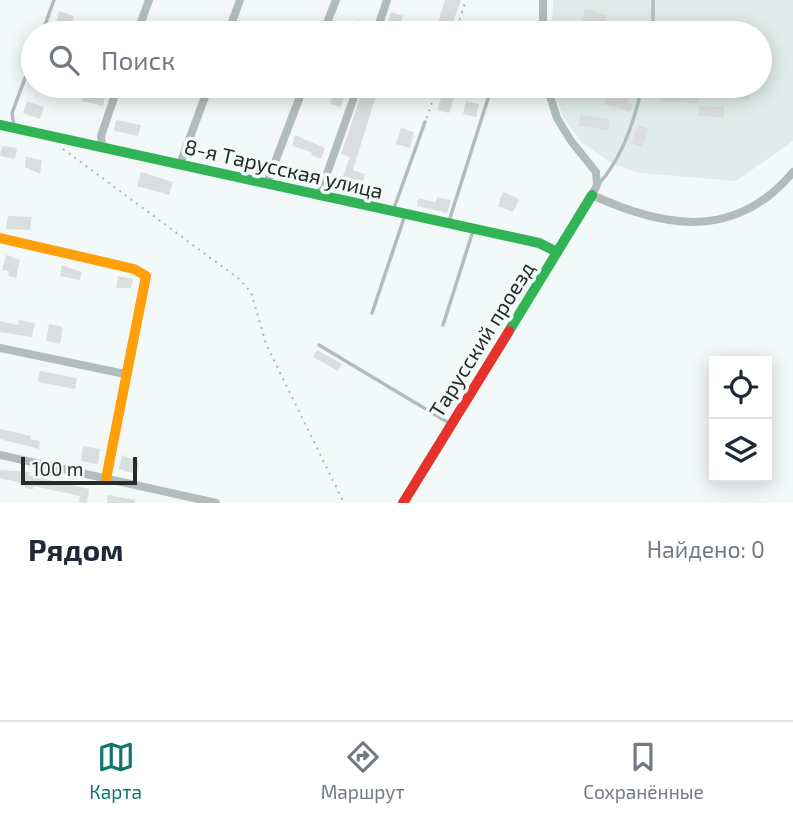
<!DOCTYPE html>
<html lang="ru">
<head>
<meta charset="utf-8">
<style>
	body { margin:0; font-family:"Exo 2",sans-serif; background:#f2f2f3; color:#1f2937 }
	.controls { position:absolute; right:21px; bottom:21px; display:grid; overflow:hidden; border-radius:0px; box-shadow:0 4px 18px #0003 }
	.controls button { width:63px; height:63px; display:grid; place-items:center; padding:0; border:0; border-bottom:2px solid #e0e1e3; background:#fff; color:#1f2937; font:35px sans-serif }
	.scale { position:absolute; left:21px; bottom:18px; width:116px; box-sizing:border-box; padding-left:7px; border:4px solid #262a29; border-top:0; font-size:19px; line-height:24px; white-space:nowrap; color:#262a29; -webkit-text-stroke:5px #f1faf9; paint-order:stroke }
	.list { margin:0; padding:0; list-style:none }
	h2 { display:flex; justify-content:space-between; align-items:center; height:91px; margin:0; padding:0 28px; font-size:30px }
	h2 small { font-size:23px; font-weight:400; color:#747a83 }
	.icon { flex:none; width:38px; height:38px; fill:none; stroke:currentColor; stroke-width:2; stroke-linecap:round; stroke-linejoin:round }
	.map { position:relative; flex:none; width:793px; height:503px; overflow:hidden }
	.search { position:absolute; background:#fff; box-shadow:0 4px 18px #0003; left:21px; right:21px; top:21px; height:77px; display:flex; align-items:center; gap:18px; box-sizing:border-box; padding:0 24px; border-radius:38px; color:#747a83; font-size:26px }
	.sheet { height:217px; background:#fff }
	nav { display:flex; justify-content:space-around; align-items:center; box-sizing:border-box; height:98px; border-top:2px solid #e0e1e3; background:#fff; font-size:19px; color:#747a83 }
	nav a { display:grid; justify-items:center; gap:4px }
	nav .on { color:#0f766e }
	.map>svg:first-child { display:block }
	.built { fill:#dfecea }
	.building { fill:#dadede }
	.lines { fill:none; stroke-linecap:round; stroke-linejoin:round }
	.path { stroke:#acb7b6; stroke-width:2; stroke-dasharray:2 5; stroke-linecap:butt }
	.lane { stroke:#b1bdbc; stroke-width:3.5 }
	.street { stroke:#b1bdbc; stroke-width:8 }
	.fast { stroke:#30b455; stroke-width:10 }
	.slow { stroke:#ff9f0a; stroke-width:10 }
	.jam { stroke:#e5322d; stroke-width:10 }
	.labels { text-anchor:middle; dominant-baseline:central; stroke-width:7; stroke-linejoin:round; paint-order:stroke }
	.street-label { font-size:21px; fill:#262a29; stroke:#f1faf9 }
</style>
</head>
<body>
<div class="map">
<svg width="793" height="503" viewBox="0 0 793 503">
	<rect width="100%" height="100%" fill="#f3f8f8"/>
	<path class="built" d="M553,0H793V141L736,181L640,173L613,164L582,143L563,117L552,86H760V33H552Z"/>
	<g class="building">
		<path d="M445,0H461L450,30L437,26Z"/>
		<path d="M585,9L607,15L602,33L579,31Z"/>
		<path d="M59,11L74,16L69,33H53Z"/>
		<path d="M391,12L403,16L397,33H385Z"/>
		<path d="M357,20L370,24L367,33L353,32Z"/>
		<path d="M364,86L378,89L353,170L365,174L359,197L338,190L350,157L341,154Z"/>
		<path d="M610,86H632L627,102L633,104L630,112L604,104Z"/>
		<path d="M661,86L699,88L698,103L660,101Z"/>
		<path d="M733,86H752L749,100L731,96Z"/>
		<path d="M85,87L106,92L103,106L82,101Z"/>
		<path d="M335,90L345,93L341,107L330,104Z"/>
		<path d="M442,95L454,98L449,113L437,110Z"/>
		<path d="M27,101L44,107L40,119L23,113Z"/>
		<path d="M466,101L479,104L476,117L463,114Z"/>
		<path d="M699,106L724,107V117L698,116Z"/>
		<path d="M580,115L609,119L608,130L579,126Z"/>
		<path d="M116,120L141,125L138,136L114,131Z"/>
		<path d="M638,125L649,129L642,147L631,143Z"/>
		<path d="M401,128L414,132L410,148L396,144Z"/>
		<path d="M295,135L325,148L321,159L311,155L312,152L292,146Z"/>
		<path d="M2,146L17,148L15,159L0,156Z"/>
		<path d="M26,157L42,160L40,174L25,167Z"/>
		<path d="M141,172L173,182L169,195L137,186Z"/>
		<path d="M503,192L519,199L513,212L498,206Z"/>
		<path d="M437,197L451,200L447,213L417,206L418,198L436,202Z"/>
		<path d="M8,216L32,217L30,230L6,229Z"/>
		<path d="M6,255L20,260L16,278L8,276L9,271L2,270Z"/>
		<path d="M62,265L82,272L80,280L60,276Z"/>
		<path d="M118,276L133,279L131,288H116Z"/>
		<path d="M19,320L35,323L32,337L0,332V321L18,325Z"/>
		<path d="M49,324L63,327L60,344L46,341Z"/>
		<path d="M317,350L342,364L338,371L313,357Z"/>
		<path d="M40,371L77,378L75,389L38,382Z"/>
		<path d="M0,429L31,436L30,439L40,441L39,449L0,439Z"/>
		<path d="M83,446L100,449L98,464L81,461Z"/>
		<path d="M122,455L139,462L137,474L119,469Z"/>
		<path d="M0,470L30,472L29,475L36,477L89,489L87,503L79,502L80,496L34,486L33,489L25,488V484L0,478Z"/>
		<path d="M108,495L135,500V503H107Z"/>
	</g>
	<g class="lines">
		<g class="path">
			<path d="M455,33L466,0"/>
			<path d="M427,118L437,86"/>
			<path d="M63,149L239,279L251,292L266,344L344,503"/>
		</g>
		<g class="lane">
			<path d="M653,0V27L685,33"/>
			<path d="M42,33L54,0"/>
			<path d="M497,86L522,90L547,88"/>
			<path d="M14,126L12,113L33,57"/>
			<path d="M598,185C622,158 635,120 642,86"/>
			<path d="M393,211L425,122"/>
			<path d="M449,221L492,86"/>
			<path d="M372,313L404,218"/>
			<path d="M443,325L473,231"/>
			<path d="M319,345L449,423"/>
		</g>
		<g class="street">
			<path d="M137,33L149,0"/>
			<path d="M228,33L240,0"/>
			<path d="M323,33L336,0"/>
			<path d="M376,33L387,0"/>
			<path d="M543,33V0"/>
			<path d="M547,86L557,118L571,141L596,172L597,185L592,195C666,229 736,240 793,172"/>
			<path d="M102,147L101,136L118,86"/>
			<path d="M180,164L209,86"/>
			<path d="M267,183L304,86"/>
			<path d="M319,196L358,86"/>
			<path d="M0,348L125,374"/>
			<path d="M0,455L216,503"/>
		</g>
		<g class="fast">
			<path d="M0,125L539,243L557,252"/>
			<path d="M509,331L592,195"/>
		</g>
		<path class="slow" d="M0,238L134,269L146,276L106,479"/>
		<path class="jam" d="M403,503L509,331"/>
	</g>
	<g class="labels">
		<g class="street-label">
			<text transform="translate(284 168) rotate(13)">8-я Тарусская улица</text>
			<text transform="translate(481 339) rotate(-58)">Тарусский проезд</text>
		</g>
	</g>
</svg>
<div class="controls">
<button><svg class="icon" aria-label="locate" viewBox="0 0 24 24"><circle cx="12" cy="12" r="6"/><path d="M12 2v4M12 18v4M2 12h4M18 12h4"/></svg></button>
<button><svg class="icon" aria-label="layers" viewBox="0 0 24 24"><path d="M12 4l9 5-9 5-9-5zM3 14l9 5 9-5"/></svg></button>
</div>
<div class="scale">100 m</div>
<div class="search"><svg class="icon" aria-label="search" viewBox="0 0 24 24"><circle cx="10" cy="10" r="6"/><path d="M15 15l6 6"/></svg>Поиск</div>
</div>
<section class="sheet">
<h2>Рядом<small>Найдено: 0</small></h2>
<ul class="list">
</ul>
</section>
<nav>
<a class="on"><svg class="icon" aria-label="map" viewBox="0 0 24 24"><path d="M3 6l6-2 6 2 6-2v14l-6 2-6-2-6 2zM9 4v14M15 6v14"/></svg>Карта</a>
<a><svg class="icon" aria-label="directions" viewBox="0 0 24 24"><path d="M12 3l9 9-9 9-9-9zM9 14v-3h6M13 9l2 2-2 2"/></svg>Маршрут</a>
<a><svg class="icon" aria-label="saved" viewBox="0 0 24 24"><path d="M7 4h10v16l-5-4-5 4z"/></svg>Сохранённые</a>
</nav>
</body>
</html>
